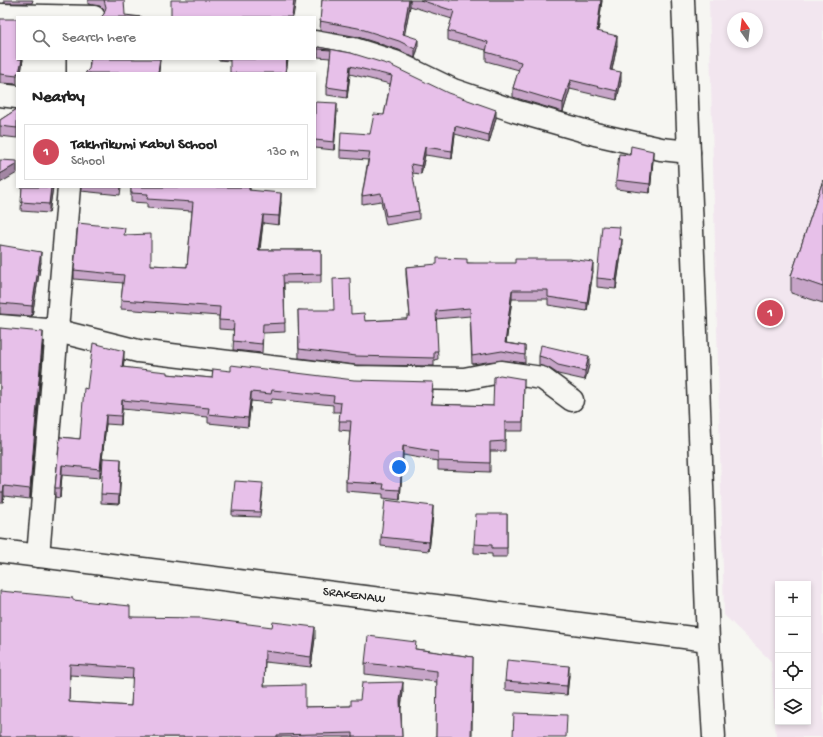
<!DOCTYPE html>
<html lang="en">
<head>
<meta charset="utf-8">
<style>
	body { margin:0; font-family:"Gochi Hand",sans-serif; background:#f2f2f2; color:#222 }
	.controls { position:absolute; right:12px; bottom:12px; display:grid; overflow:hidden; border-radius:0px; box-shadow:0 2px 6px #0003 }
	.controls button { width:36px; height:36px; display:grid; place-items:center; padding:0; border:0; border-bottom:1px solid #e0e0e0; background:#fff; color:#222; font:20px sans-serif }
	.compass { position:absolute; left:727px; top:12px; width:36px; height:36px; border-radius:50%; background:#fff; box-shadow:0 2px 6px #0003; rotate:346deg }
	.you { position:absolute; left:399px; top:467px; width:14px; height:14px; margin:-10px; border:3px solid #fff; border-radius:50%; background:#1a73e8; box-shadow:0 0 0 6px #1a73e833 }
	.badge { display:grid; place-items:center; width:26px; height:26px; border-radius:50%; background:#d1495b; color:#fff; font-size:13px; font-weight:700 }
	.pin { position:absolute; translate:-50% -50%; border:2px solid #fff; box-shadow:0 1px 4px #0006 }
	.list { margin:0; padding:0; list-style:none }
	h2 { display:flex; justify-content:space-between; align-items:center; height:52px; margin:0; padding:0 16px; font-size:17px }
	h2 small { font-size:13px; font-weight:400; color:#767676 }
	.list li { display:grid; grid-template-columns:26px 1fr auto; gap:12px; align-items:center; box-sizing:border-box; height:56px; margin:0 8px 8px; padding:0 8px; border:1px solid #e0e0e0; border-radius:0px }
	.list b { display:block; font-size:15px; white-space:nowrap }
	.list p { margin:0; font-size:13px; white-space:nowrap; color:#767676 }
	.list em { font-size:13px; font-style:normal; color:#767676 }
	.icon { flex:none; width:22px; height:22px; fill:none; stroke:currentColor; stroke-width:2; stroke-linecap:round; stroke-linejoin:round }
	.map { position:relative; flex:none; width:823px; height:737px; overflow:hidden }
	.search { position:absolute; background:#fff; box-shadow:0 2px 6px #0003; left:16px; top:16px; width:300px; height:44px; display:flex; align-items:center; gap:10px; box-sizing:border-box; padding:0 14px; border-radius:0px; color:#767676; font-size:15px }
	.panel { position:absolute; background:#fff; box-shadow:0 2px 6px #0003; left:16px; top:72px; width:300px; height:116px; border-radius:0px }
	.map>svg:first-child { display:block }
	.built { fill:#f2e6ef; fill-rule:evenodd }
	.lines { fill:none; stroke-linecap:round; stroke-linejoin:round }
	.minor-casing { stroke:#2b2b2b; stroke-width:25 }
	.major-casing { stroke:#2b2b2b; stroke-width:25 }
	.minor { stroke:#f6f6f2; stroke-width:22 }
	.major { stroke:#f6f6f2; stroke-width:22 }
	.wall { fill:#c7a5c8; stroke:#2b2b2b; fill-rule:evenodd }
	.shaded-wall { fill:#a286a3; stroke:#2b2b2b }
	.building { fill:#e7c0e9; stroke:#2b2b2b; fill-rule:evenodd }
	.labels { text-anchor:middle; dominant-baseline:central; stroke-width:3; stroke-linejoin:round; paint-order:stroke }
	.street-label { font-size:13px; fill:#2b2b2b; stroke:#f6f6f2 }
</style>
</head>
<body>
<div class="map">
<svg width="823" height="737" viewBox="0 0 823 737">
	<rect width="100%" height="100%" fill="#f6f6f2"/>
	<filter id="ink" filterUnits="userSpaceOnUse"><feTurbulence type="fractalNoise" baseFrequency=".025" numOctaves="2"/><feDisplacementMap in="SourceGraphic" scale="8" xChannelSelector="R" yChannelSelector="G"/><feConvolveMatrix kernelMatrix="1 2 1 2 8 2 1 2 1" color-interpolation-filters="sRGB"/></filter>
	<g filter="url(#ink)">
		<path class="built" d="M709,0H823V737H776L771,661L724,615ZM733,18H757V42H733ZM778,584H808V722H778Z"/>
		<g class="lines">
			<g class="minor-casing">
				<g id="minor">
					<path d="M683,0L708,640L714,737"/>
					<path d="M0,15L94,17"/>
					<path d="M315,42L354,49L395,62L453,90L515,111L595,134L661,149L689,152"/>
					<path d="M78,73V59"/>
					<path d="M0,95L17,97"/>
					<path d="M0,326L58,331L138,351L355,377L464,379L500,372L542,378L572,400"/>
					<path d="M38,556L69,187"/>
				</g>
			</g>
			<g class="major-casing">
				<g id="major">
					<path id="s1" d="M0,551L708,640"/>
				</g>
			</g>
			<use href="#minor" class="minor"/>
			<use href="#major" class="major"/>
		</g>
		<g class="wall">
			<path d="M4,0H33L32,3H4Z"/>
			<path d="M88,0H124L104,14L105,11L100,6L88,4Z"/>
			<path d="M322,0H602L598,32L617,45L612,70L621,81L617,100L570,89L563,112L513,97V88L519,70L486,61V50L448,40V31L452,19L410,6L404,34L418,48L415,58L399,50L358,37L320,30Z"/>
			<path d="M0,19L17,59H23L21,73H17V84L0,83Z"/>
			<path d="M318,47L351,53L496,118L489,143L455,134L452,159L425,155L421,174L412,173L419,211V219L386,225L381,201L362,204V196L368,160L340,158V150L370,134L384,115L390,84L350,74L347,98L327,95V87L330,58L318,57Z"/>
			<path d="M218,59H288L286,73L230,61L218,60Z"/>
			<path d="M315,102L337,111L334,150L315,148Z"/>
			<path d="M17,109V138L0,136V120Z"/>
			<path d="M630,155L653,160L650,193L616,189V180Z"/>
			<path d="M823,180V303L791,293V276Z"/>
			<path d="M22,187H53L49,213L21,211Z"/>
			<path d="M81,187H121L120,195L81,191Z"/>
			<path d="M131,187H250V190L281,202L279,225L263,223L260,250H321V283H284L285,332L263,333L262,353L233,350L234,330L219,329V316L121,309V300L123,283L74,279V270L125,235L151,265L187,267L192,211L147,208V203L131,202Z"/>
			<path d="M620,239L622,248L616,289L597,287V278Z"/>
			<path d="M0,245L41,262L32,316L0,314Z"/>
			<path d="M467,263L593,271L587,311L548,305V299H512L506,343L525,346V363L502,360L472,364L470,316L436,319L438,359L434,360V366L356,365L299,358L298,310L351,314L365,321L407,319L410,316L406,275V267Z"/>
			<path d="M0,328L43,342L30,499L4,496L3,502H0Z"/>
			<path d="M539,356L589,365L585,380L558,374L549,368L539,365Z"/>
			<path d="M124,360L123,367L167,374L212,378L433,391L432,404L493,406L524,379L523,431H505V451H490V472L438,470V461L403,455L400,500L383,498V494L346,491V482L350,431L339,430L340,412H333V405L272,399L271,403L251,401L248,427L208,423V417L122,409L121,425L106,424L100,478L62,475L60,498L55,497V488L60,437L80,439L87,389Z"/>
			<path d="M121,468L119,504L101,503V494Z"/>
			<path d="M263,488L260,517L232,516V511Z"/>
			<path d="M507,514V557H492V554L474,553V544Z"/>
			<path d="M433,515L429,551L381,546V537Z"/>
			<path d="M73,600L130,617L315,638L311,667L265,662L264,686L305,707L351,706L360,700L403,692L401,709L402,737H0ZM70,675L133,679L131,706L69,702Z"/>
			<path d="M416,649L473,657L472,737H436L437,682L365,674V663Z"/>
			<path d="M569,675L567,695L505,690V681Z"/>
		</g>
		<g class="shaded-wall">
			<path d="M294,0H296L293,17H292Z"/>
			<path d="M409,0H410V6L403,43V34Z"/>
			<path d="M601,0H602L597,40V31Z"/>
			<path d="M617,36V45L610,79V70Z"/>
			<path d="M418,39V48L415,58V49Z"/>
			<path d="M22,59H23L21,73H19Z"/>
			<path d="M160,59L159,73H158Z"/>
			<path d="M287,59H288L286,73H285Z"/>
			<path d="M350,66V74L347,98V90Z"/>
			<path d="M621,72V81L617,100V91Z"/>
			<path d="M570,80V89L563,112V103Z"/>
			<path d="M337,103V111L334,150V142Z"/>
			<path d="M496,110V118L489,143V135Z"/>
			<path d="M455,126V134L452,159V151Z"/>
			<path d="M425,147V155L421,174V166Z"/>
			<path d="M653,151V160L650,193V184Z"/>
			<path d="M17,164V173L0,183V174Z"/>
			<path d="M51,187H53L49,213V204Z"/>
			<path d="M281,193V202L279,225V216Z"/>
			<path d="M263,215V223L258,259V250Z"/>
			<path d="M622,239V248L616,289V280Z"/>
			<path d="M41,252V262L32,316V306Z"/>
			<path d="M593,262V271L587,311V303Z"/>
			<path d="M512,290V299L505,351V343Z"/>
			<path d="M43,332V342L30,499V489Z"/>
			<path d="M124,351V360L122,376V367Z"/>
			<path d="M589,356V365L585,380V371Z"/>
			<path d="M251,392V401L248,427V418Z"/>
			<path d="M122,400V409L121,425V416Z"/>
			<path d="M106,415V424L100,478V469Z"/>
			<path d="M403,446V455L400,500V490Z"/>
			<path d="M121,459V468L119,504V495Z"/>
			<path d="M62,465V475L60,498V488Z"/>
			<path d="M4,486V496L3,502V492Z"/>
			<path d="M433,506V515L429,551V542Z"/>
			<path d="M315,627V638L311,667V657Z"/>
			<path d="M569,666V675L567,695V686Z"/>
			<path d="M403,682V692L400,712V701Z"/>
		</g>
		<g class="building">
			<path d="M104,0H124L125,15L142,17H101L104,14L106,7Z"/>
			<path d="M171,0H294L292,17H171Z"/>
			<path d="M322,0H409L403,34L418,39L415,49L399,41L358,28L320,21Z"/>
			<path d="M420,0H601L597,31L617,36L610,70L621,72L617,91L570,80L563,103L513,88L521,62L486,52L488,42L448,31L454,11Z"/>
			<path d="M0,19H17V59H22L19,73H17V76L0,74Z"/>
			<path d="M318,47L351,53L390,65L448,93L496,110L489,135L455,126L452,151L425,147L421,166L411,164L419,211L386,216L381,193L362,196L370,152L340,150L341,132L370,134L374,114L384,115L392,76L350,66L347,90L327,87L331,50L318,49Z"/>
			<path d="M90,59H160L158,73H85L89,69L90,63Z"/>
			<path d="M230,59H287L285,73H230Z"/>
			<path d="M315,102L337,103L334,142L315,140Z"/>
			<path d="M17,109V128L0,126V120Z"/>
			<path d="M631,146L653,151L650,184L616,180L619,154L630,155Z"/>
			<path d="M0,160L17,161V164L0,174Z"/>
			<path d="M823,180V287L791,276Z"/>
			<path d="M22,187H51L49,204L21,202Z"/>
			<path d="M131,187H249V190L281,193L279,216L263,215L258,250H321V274L283,275L285,323L263,324L262,344L233,341L234,321L219,320L220,307L121,300L124,275L74,270L78,223L125,228L124,235L151,234V265L187,267L193,202L147,199L148,194L131,193Z"/>
			<path d="M602,226L620,227L619,239H622L616,280L597,278Z"/>
			<path d="M0,245L41,252L32,306L0,303Z"/>
			<path d="M437,258L467,259V263H515V259H569L593,262L587,303L548,297V290H512L505,343L525,346V355L502,351L472,356L470,308L436,311L438,351H434V358L356,356L299,349L298,310H334L333,279L350,278L351,314L364,313L365,321L407,319V316H410L406,267L437,264Z"/>
			<path d="M0,328L43,332L30,489L4,486L3,492H0Z"/>
			<path d="M93,343L124,351L122,367L167,372V374L212,378L213,369L231,371V365L354,380L433,382L431,404L493,406L494,377L500,375L524,379L523,422H505V441L490,442V463L438,461V452L403,446L400,490L383,489L384,484L346,482L351,421H339L341,403L333,402L334,396L272,390L271,394L251,392L248,418L208,414L209,408L122,400L121,416L106,415L100,469L62,465L60,488H55L60,437L80,439L84,388L87,389Z"/>
			<path d="M541,345L589,356L585,371L558,365L549,359L539,356Z"/>
			<path d="M103,458L121,459L119,495L101,494Z"/>
			<path d="M235,481L263,483L260,512L232,511Z"/>
			<path d="M385,500L433,506L429,542L381,537Z"/>
			<path d="M476,514H507V548H492V545L474,544Z"/>
			<path d="M0,591L73,598V600L130,606V617L202,618L272,627L273,622L315,627L311,657L265,651L264,686L305,685V707L351,706V700H360L362,683L403,682L400,701L402,737H353V733L277,735V737H0ZM70,664L133,668L131,706L69,702Z"/>
			<path d="M368,636L416,642L415,649L473,657L471,737H436L437,671L365,663Z"/>
			<path d="M507,660L569,666L567,686L505,681Z"/>
			<path d="M514,713L567,715L566,737H513Z"/>
		</g>
	</g>
	<g class="labels">
		<g class="street-label">
			<text stroke="none"><textPath href="#s1" startOffset="357">SRAKENAW</textPath></text>
		</g>
	</g>
</svg>
<div class="controls">
<button>+</button>
<button>−</button>
<button><svg class="icon" aria-label="locate" viewBox="0 0 24 24"><circle cx="12" cy="12" r="6"/><path d="M12 2v4M12 18v4M2 12h4M18 12h4"/></svg></button>
<button><svg class="icon" aria-label="layers" viewBox="0 0 24 24"><path d="M12 4l9 5-9 5-9-5zM3 14l9 5 9-5"/></svg></button>
</div>
<svg class="compass" viewBox="-18 -18 36 36"><path d="M0-13l5 13h-10z" fill="#e53935"/><path d="M0 13l5-13h-10z" fill="#767676"/></svg>
<div class="you"></div>
<div class="pin badge" style="left:770px;top:313px">1</div>
<div class="search"><svg class="icon" aria-label="search" viewBox="0 0 24 24"><circle cx="10" cy="10" r="6"/><path d="M15 15l6 6"/></svg>Search here</div>
<section class="panel">
<h2>Nearby<small></small></h2>
<ul class="list">
<li><span class="badge">1</span><div><b>Takhrikumi Kabul School</b><p>School</p></div><em>130 m</em></li>
</ul>
</section>
</div>
</body>
</html>
